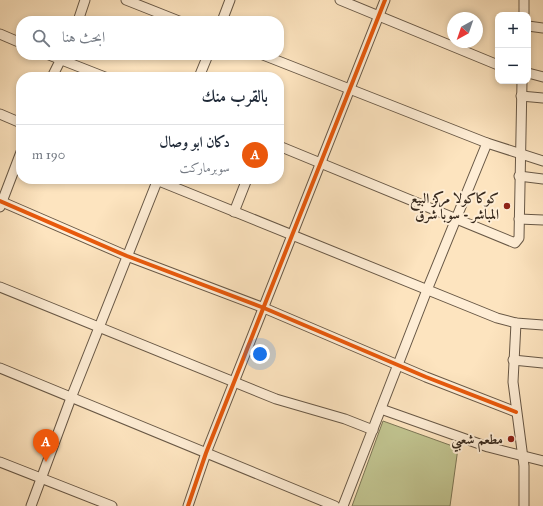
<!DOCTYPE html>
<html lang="ar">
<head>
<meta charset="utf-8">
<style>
	body { margin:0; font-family:"IM FELL Great Primer",Amiri,serif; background:#f6f6f7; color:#1f2937; direction:rtl }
	.controls { position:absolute; right:12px; top:12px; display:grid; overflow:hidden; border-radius:8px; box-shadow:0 2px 6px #0003 }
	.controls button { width:36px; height:36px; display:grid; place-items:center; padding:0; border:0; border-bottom:1px solid #e0e1e3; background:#fff; color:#1f2937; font:20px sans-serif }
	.compass { position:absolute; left:447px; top:12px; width:36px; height:36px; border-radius:50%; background:#fff; box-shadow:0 2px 6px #0003; rotate:220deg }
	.you { position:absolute; left:260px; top:354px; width:14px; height:14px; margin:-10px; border:3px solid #fff; border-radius:50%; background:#1a73e8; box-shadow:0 0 0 6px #1a73e833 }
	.badge { display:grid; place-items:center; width:26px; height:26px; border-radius:50%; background:#ea580c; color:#fff; font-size:13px; font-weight:700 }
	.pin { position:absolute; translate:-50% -33px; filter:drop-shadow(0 1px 2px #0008) }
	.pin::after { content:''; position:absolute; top:21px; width:14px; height:12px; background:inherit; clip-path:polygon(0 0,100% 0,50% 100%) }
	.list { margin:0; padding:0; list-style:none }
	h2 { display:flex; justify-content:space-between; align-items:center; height:52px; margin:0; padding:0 16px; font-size:17px }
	h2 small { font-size:13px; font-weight:400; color:#747a83 }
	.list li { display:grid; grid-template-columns:26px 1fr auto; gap:12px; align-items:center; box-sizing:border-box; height:60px; padding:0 16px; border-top:1px solid #e0e1e3 }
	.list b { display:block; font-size:15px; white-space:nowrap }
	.list p { margin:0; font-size:13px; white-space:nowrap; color:#747a83 }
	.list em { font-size:13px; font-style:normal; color:#747a83 }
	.icon { flex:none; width:22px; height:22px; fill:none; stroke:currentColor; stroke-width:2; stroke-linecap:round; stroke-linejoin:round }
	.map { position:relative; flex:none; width:543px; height:506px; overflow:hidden; direction:ltr }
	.search { position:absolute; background:#fff; box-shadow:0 2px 6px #0003; left:16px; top:16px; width:268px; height:44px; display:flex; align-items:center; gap:10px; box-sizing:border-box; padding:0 14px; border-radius:16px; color:#747a83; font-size:15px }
	.panel { position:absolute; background:#fff; box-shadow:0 2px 6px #0003; left:16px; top:72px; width:268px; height:112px; border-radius:16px; direction:rtl }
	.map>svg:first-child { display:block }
	.green { fill:#c1c490; stroke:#7c7656 }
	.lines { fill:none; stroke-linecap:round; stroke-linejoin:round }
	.street-casing { stroke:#685846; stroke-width:11 }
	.street { stroke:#feedd5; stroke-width:9 }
	.cycleway-casing { stroke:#feedd5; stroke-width:6 }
	.cycleway { stroke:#e8590c; stroke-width:4 }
	.poi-dot { fill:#8f2418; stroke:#feedd5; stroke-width:1.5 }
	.labels { text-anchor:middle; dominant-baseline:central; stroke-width:4; stroke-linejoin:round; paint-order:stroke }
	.poi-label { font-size:14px; font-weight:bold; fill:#37291d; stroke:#feedd5; text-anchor:end }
</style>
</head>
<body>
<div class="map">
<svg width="543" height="506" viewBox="0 0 543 506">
	<rect width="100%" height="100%" fill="#fde4bf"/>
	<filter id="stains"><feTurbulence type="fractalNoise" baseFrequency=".005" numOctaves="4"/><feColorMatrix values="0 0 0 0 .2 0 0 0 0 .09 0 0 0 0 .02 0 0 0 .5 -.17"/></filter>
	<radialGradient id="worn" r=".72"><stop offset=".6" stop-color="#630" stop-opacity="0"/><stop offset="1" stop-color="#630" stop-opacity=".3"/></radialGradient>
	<path class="green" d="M383,421L458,448L450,506H352Z"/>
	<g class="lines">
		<g class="street-casing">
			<g id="street">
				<path d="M126,0L179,21"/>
				<path d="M340,0L498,65"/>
				<path d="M524,15V0"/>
				<path d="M78,21L85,0"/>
				<path d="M222,21L230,0"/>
				<path d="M528,26L543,28"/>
				<path d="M0,34L21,43"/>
				<path d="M49,55L105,77"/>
				<path d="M263,55L487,143L543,161"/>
				<path d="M528,73L543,77"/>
				<path d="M52,77L63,55"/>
				<path d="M199,77L208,55"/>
				<path d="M521,96L543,98"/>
				<path d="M0,114L21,123"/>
				<path d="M279,146L515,243L519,238L522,81"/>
				<path d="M519,176L543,179"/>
				<path d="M154,179L497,318L516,323L543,325"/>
				<path d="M0,201L127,256L264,308L426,377L516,412"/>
				<path d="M0,207L21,152"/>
				<path d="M234,212L247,179"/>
				<path d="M519,219L543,220"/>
				<path d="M0,287L276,399L345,419L373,430"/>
				<path d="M516,323L513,382L524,466V506"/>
				<path d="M513,360L543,363"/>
				<path d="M0,368L335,506"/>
				<path d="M381,409L488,447L543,461"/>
				<path d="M0,462L112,506"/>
				<path d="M31,506L71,398L158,179"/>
				<path d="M188,506L206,453L385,0"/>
				<path d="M343,506L427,290L487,143"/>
			</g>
		</g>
		<use href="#street" class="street"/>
		<g class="cycleway-casing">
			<g id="cycleway">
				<path d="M0,201L127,256L264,308L426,377L516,412"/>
				<path d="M188,506L206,453L385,0"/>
			</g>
		</g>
		<use href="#cycleway" class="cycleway"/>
	</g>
	<g class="poi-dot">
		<circle cx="507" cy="206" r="4"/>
		<circle cx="511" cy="439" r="4"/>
	</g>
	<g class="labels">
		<g class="poi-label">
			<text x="499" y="198">كوكاكولا مركز البيع<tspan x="499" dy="16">المباشر - سوبا شرق</tspan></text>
			<text x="503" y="439">مطعم شعبي</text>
		</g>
	</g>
	<rect width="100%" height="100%" filter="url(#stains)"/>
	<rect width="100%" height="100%" fill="url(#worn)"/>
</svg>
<div class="controls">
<button>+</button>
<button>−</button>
</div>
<svg class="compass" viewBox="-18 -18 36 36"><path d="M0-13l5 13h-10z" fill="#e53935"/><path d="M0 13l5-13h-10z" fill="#747a83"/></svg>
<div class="you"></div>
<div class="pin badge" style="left:46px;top:462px">A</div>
<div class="search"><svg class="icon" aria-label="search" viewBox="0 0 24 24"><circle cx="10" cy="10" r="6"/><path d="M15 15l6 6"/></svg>ابحث هنا</div>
<section class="panel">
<h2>بالقرب منك<small></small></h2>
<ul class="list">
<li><span class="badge">A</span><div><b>دكان ابو وصال</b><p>سوبرماركت</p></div><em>190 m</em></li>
</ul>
</section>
</div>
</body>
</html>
